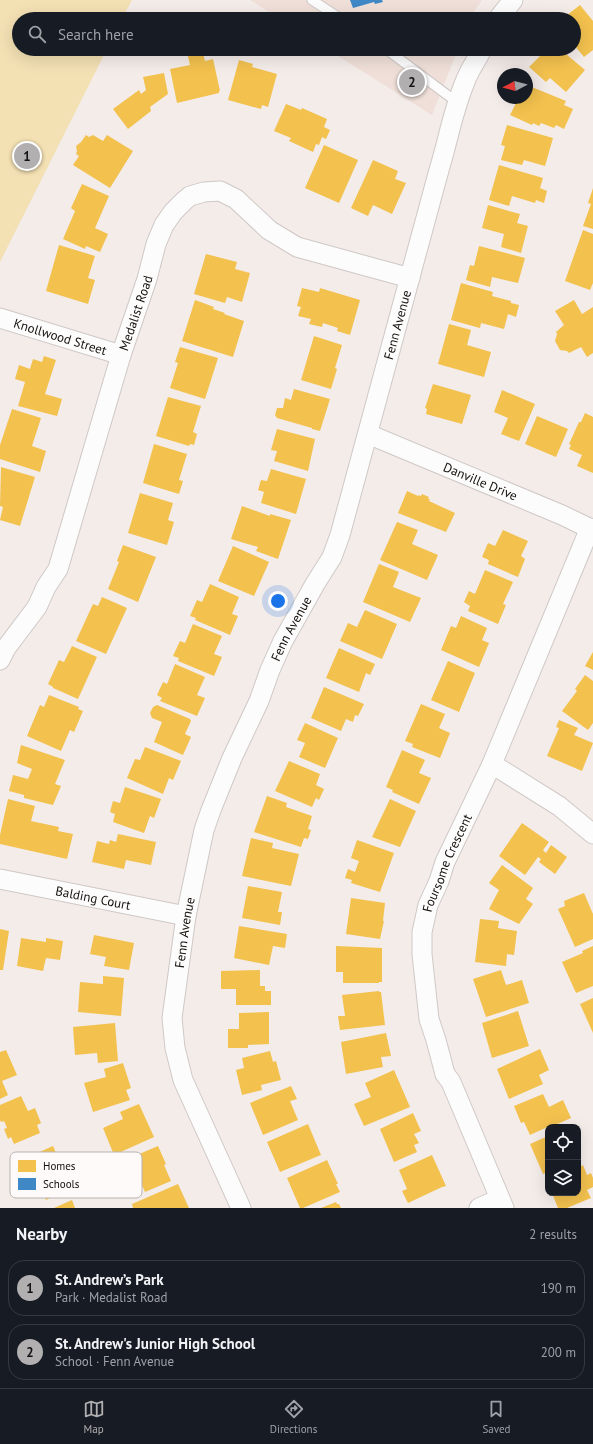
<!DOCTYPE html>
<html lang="en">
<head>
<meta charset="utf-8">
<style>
	body { margin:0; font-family:"PT Sans",sans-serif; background:#242831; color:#f1f3f6 }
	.controls { position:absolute; right:12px; bottom:12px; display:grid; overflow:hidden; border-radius:8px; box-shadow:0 4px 16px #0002 }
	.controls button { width:36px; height:36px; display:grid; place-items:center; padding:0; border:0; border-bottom:1px solid #363941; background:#171b24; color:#f1f3f6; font:20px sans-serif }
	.compass { position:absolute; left:497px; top:68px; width:36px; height:36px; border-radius:50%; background:#171b24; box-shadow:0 4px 16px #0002; rotate:263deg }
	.you { position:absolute; left:278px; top:601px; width:14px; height:14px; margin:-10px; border:3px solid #fff; border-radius:50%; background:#1a73e8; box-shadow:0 0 0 6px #1a73e833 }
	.badge { display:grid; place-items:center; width:26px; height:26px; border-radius:50%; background:#b1afaf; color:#111; font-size:13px; font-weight:700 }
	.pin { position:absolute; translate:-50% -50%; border:2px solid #fff; box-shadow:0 1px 4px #0006 }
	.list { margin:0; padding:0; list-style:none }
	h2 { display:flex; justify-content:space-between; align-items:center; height:52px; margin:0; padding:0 16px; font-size:17px }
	h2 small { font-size:13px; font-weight:400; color:#9ea1a6 }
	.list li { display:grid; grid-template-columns:26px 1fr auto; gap:12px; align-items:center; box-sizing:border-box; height:56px; margin:0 8px 8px; padding:0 8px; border:1px solid #363941; border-radius:16px }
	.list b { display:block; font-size:15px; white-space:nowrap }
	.list p { margin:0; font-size:13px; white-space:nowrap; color:#9ea1a6 }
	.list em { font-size:13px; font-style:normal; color:#9ea1a6 }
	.icon { flex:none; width:22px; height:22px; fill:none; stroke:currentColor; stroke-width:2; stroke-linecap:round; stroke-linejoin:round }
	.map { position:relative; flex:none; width:593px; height:1208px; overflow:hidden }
	.search { position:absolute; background:#171b24; box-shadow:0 4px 16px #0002; left:12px; right:12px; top:12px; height:44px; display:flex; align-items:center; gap:10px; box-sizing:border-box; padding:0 14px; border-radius:22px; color:#9ea1a6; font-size:15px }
	.sheet { height:180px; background:#171b24 }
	nav { display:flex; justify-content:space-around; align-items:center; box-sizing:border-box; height:56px; border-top:1px solid #363941; background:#171b24; font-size:11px; color:#9ea1a6 }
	nav a { display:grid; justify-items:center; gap:2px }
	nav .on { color:#b1afaf }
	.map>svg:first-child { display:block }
	.built { fill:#efdfd8 }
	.green { fill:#f3e0b3 }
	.homes { fill:#f2c14e }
	.schools { fill:#3f88c5 }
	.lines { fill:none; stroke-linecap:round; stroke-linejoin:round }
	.lane-casing { stroke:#cec8c6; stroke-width:11 }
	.street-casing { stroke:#cec8c6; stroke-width:21 }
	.lane { stroke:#fdfcfc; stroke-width:9 }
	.street { stroke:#fdfcfc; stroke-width:19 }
	.labels { text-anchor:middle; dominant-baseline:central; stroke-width:4; stroke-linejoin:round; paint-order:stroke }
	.street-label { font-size:13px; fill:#130f0c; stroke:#fdfaf9 }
	.key { fill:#fdfaf9; stroke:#b7b4b2; stroke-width:1 }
	.key-label { font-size:11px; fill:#130f0c }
</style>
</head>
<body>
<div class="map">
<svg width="593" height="1208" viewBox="0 0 593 1208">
	<rect width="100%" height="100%" fill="#f4ece9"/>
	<g class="built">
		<path d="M250,0H482L469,19H280Z"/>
		<path d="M327,49H458L432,115Z"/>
	</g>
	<path class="green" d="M0,0H132L122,19H19V49H107L0,262Z"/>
	<g class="homes">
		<path d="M580,5L593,21V50L584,57L574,45V19H562Z"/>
		<path d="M202,49L205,61L213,59L220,91H219V93L177,103L170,69L190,65L187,52Z"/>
		<path d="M540,49H560L585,70L566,92L550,78L546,82L529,67L540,56L537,53Z"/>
		<path d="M239,60L253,64L252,67L277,74L268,107L262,105L261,109L228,100Z"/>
		<path d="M164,73L168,94L150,107L151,111L128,129L113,109L139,90L141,94L146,90L143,77Z"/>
		<path d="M527,85L566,101L564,105L573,109L564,129L556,125L554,128L541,123L539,126L533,123L532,125L510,115L517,101L514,100L515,98H527Z"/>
		<path d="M286,104L301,110L302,108L327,119L324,127L330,130L326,139L322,137L319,145L316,144L313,152L289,141L291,138L274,131Z"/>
		<path d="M507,125L553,138L545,166L524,160L522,165L501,160L505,146L501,145Z"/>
		<path d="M86,135L89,137L93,135L103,141L107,135L133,151L110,188L73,165L79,156L76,154L77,151L76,146L81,142Z"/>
		<path d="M324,145L358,160L339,203L305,188Z"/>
		<path d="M373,160L398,171L395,179L406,183L392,214L373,205L368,216L351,208Z"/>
		<path d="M499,165L543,178L540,188L547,191L544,203L536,200L535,203L512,196L509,206L489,200Z"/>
		<path d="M82,184L109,196L95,228L108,234L100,252L86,246L85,249L63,239L75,211L71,208Z"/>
		<path d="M593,188V229L583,226L591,204L588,203Z"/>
		<path d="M488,205L520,214L517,223L528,226L521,253L501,247L504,234L482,228Z"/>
		<path d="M583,230L593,234V283L590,290L565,281Z"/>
		<path d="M59,245L95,256L88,278L95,280L88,304L46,291Z"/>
		<path d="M479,246L525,258L518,283L492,277L490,287L466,280L470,265L474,266Z"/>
		<path d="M206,254L237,262L235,269L250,273L242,302L227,297L225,303L194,294Z"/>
		<path d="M461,283L493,292L492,296L511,301V303L519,305L516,317L508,314L504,329L481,323L480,328L451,320Z"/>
		<path d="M302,288L319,292L320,288L360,300L350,335L337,331L338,328L323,323L322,327L309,324L311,319L298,316L301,307L297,306Z"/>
		<path d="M195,300L214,307L213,309L225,313L224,314L244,321L233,357L182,341Z"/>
		<path d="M574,300L582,314L593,307V353L587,357L581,347L569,353L567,351L560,350L555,341L557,334L556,332L564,325L555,311Z"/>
		<path d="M449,324L471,330L467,345L491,352L484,377L438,364Z"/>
		<path d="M314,336L342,345L335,368L337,369L331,389L301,380Z"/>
		<path d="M180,347L218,358L205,399L170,388L178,363L175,362Z"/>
		<path d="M44,356L56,360L45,394L62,399L57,416L18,406L25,382L15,379L19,365L30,369L33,359L42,362Z"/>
		<path d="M433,384L471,395L462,424L426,414L427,409L425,408Z"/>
		<path d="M294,389L330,399L320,431L312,429V428L277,418L275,415L277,408H283L285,398L291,400Z"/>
		<path d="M502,390L535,404L519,441L501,434L508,418L494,412Z"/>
		<path d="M168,397L201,406L193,432L197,434L194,445L190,444L189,446L156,436Z"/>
		<path d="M12,409L41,418L32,446L46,451L40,472L0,459V445Z"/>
		<path d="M585,413L593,417V473L577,466L582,455L569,449L571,445L569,444L579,422H581Z"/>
		<path d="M537,416L568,429L556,457L525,444Z"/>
		<path d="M277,429L315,439L308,471L274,461L277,451L271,450Z"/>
		<path d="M154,444L187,454L179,480L183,481L179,494L143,483Z"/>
		<path d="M1,467L35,477L20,526L0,520L3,507L0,506Z"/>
		<path d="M271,469L306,479L296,514L261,503L264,492L258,490L261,480L267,481Z"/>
		<path d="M407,491L418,496V495L421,496L422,494L429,497L428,499H430L429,501L455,513L446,532L398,513Z"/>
		<path d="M140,493L173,503L168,520L174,522L167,545L128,533Z"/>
		<path d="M242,506L270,516V514L291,520L278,559L256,551L258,547L231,539Z"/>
		<path d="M397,522L418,530L412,544L438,555L427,580L380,560Z"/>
		<path d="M503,530L528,541L521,556L525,559L518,577L488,564L489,560L482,557L488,543L495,546Z"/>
		<path d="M123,545L156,557L138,602L108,589L119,562L117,561Z"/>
		<path d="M233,546L269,562L254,596L218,581Z"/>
		<path d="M379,564L399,572L393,587L421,598L410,622L363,602Z"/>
		<path d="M485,570L513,582L503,604L506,605L498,624L468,611L470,606L464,602L469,591L475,594Z"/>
		<path d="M210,584L239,597L232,614L238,616L230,635L195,620L196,618L190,616L197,600L202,602Z"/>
		<path d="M102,597L127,608L106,654L76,641L93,604L98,606Z"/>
		<path d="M365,610L397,624L382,659L340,641L348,623L357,627Z"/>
		<path d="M461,616L487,628L482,640L489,643L479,667L441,650L451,626L456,628Z"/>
		<path d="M193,624L222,636L214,654L222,657L214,676L178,661L179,658L173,656L180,641L185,643Z"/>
		<path d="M72,646L97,657L78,699L53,688V687L48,684L59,660L64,662Z"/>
		<path d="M339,648L375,664L370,675L366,673L359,692L326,678Z"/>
		<path d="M593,652V670L585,666Z"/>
		<path d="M448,661L475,673L459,712L431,700Z"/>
		<path d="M175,664L205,677L197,695L205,698L197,716L160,701L162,698L157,695L163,682L167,684Z"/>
		<path d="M585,675L593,681V723L588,730L562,711L577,691L575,689Z"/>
		<path d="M324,687L364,704L358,716L355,715L353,722L346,719L341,731L311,718Z"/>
		<path d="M49,695L79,707L78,709L83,711L74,732L70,730L61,751L27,736L40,705L44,707Z"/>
		<path d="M421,704L445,714L439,728L450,733L440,758L412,747L413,744L405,741Z"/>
		<path d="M157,705L190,719L191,721L185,734L191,737L183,755L154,742L162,722L152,718L150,713L153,707Z"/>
		<path d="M559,720L578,728L574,735L593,743L582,771L547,756L559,728L556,727Z"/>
		<path d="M305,723L338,738L325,768L299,757L305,743L297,740Z"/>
		<path d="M21,745L65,760L55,784L61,786L53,805L24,798V795L9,791L13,775L28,779L32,769L17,763Z"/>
		<path d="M145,747L181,761L173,780L169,778L163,794L127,778L135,759L140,760Z"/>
		<path d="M402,750L425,760L419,773L431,778L419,804L392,792L393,790L386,787Z"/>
		<path d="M289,761L320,774L316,785L324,789L319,800L316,798L312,807L275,791Z"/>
		<path d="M125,787L161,799L154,818L150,816L144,833L113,822L115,814L110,812L113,801L120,803Z"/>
		<path d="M267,796L287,803L286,807L312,816L308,829L311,830L308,839L304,838L301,847L254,832Z"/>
		<path d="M8,799L35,806L31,821L59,827L58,831L73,834L67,859L0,844V835Z"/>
		<path d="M390,799L416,811L400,847L372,837Z"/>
		<path d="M522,823L549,842L543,850L546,853L551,845L567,857L555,874L539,862L541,859L538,857L525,875L499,856Z"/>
		<path d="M118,834L156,842L151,865L126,860L124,869L92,862L97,841L109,844L110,840L116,842Z"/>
		<path d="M251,838L273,843L272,848L299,854L291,886L242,876Z"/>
		<path d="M357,840L394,853L380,892L351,883L352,880L345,878L348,869L355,872L359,861L351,858Z"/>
		<path d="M502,865L533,888L526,899L533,904L519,924L489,909L499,890L489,883Z"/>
		<path d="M248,886L282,892L278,912H282L280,925L242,918Z"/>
		<path d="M584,893L593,914V939L575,947L558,909L565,906L564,901Z"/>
		<path d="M351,898L385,903L383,921H384L380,939L346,934Z"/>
		<path d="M480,919L499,921L498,928L517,931L514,955L507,954L506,966L475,962Z"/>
		<path d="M239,926L287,934L285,948L273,946L269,965L234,958Z"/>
		<path d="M0,929L9,931L3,970H0Z"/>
		<path d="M94,935L134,943L129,970L104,966L106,957L90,954Z"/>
		<path d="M21,938L46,942V938L63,941L60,960L46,958L43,971L17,966Z"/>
		<path d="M336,946L382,948V982H379V983H343V972H336Z"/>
		<path d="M593,946V986L576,993L562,962L583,953L582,951Z"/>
		<path d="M260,970V986H265V991H271V1005H236V989H221V971Z"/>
		<path d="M501,970L506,985L522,980L529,1003L486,1017L473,979Z"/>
		<path d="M103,976L124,978L121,1016L78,1012L80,982L103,984Z"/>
		<path d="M379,991V992H381L385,1025L340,1030L338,1016H345L342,995Z"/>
		<path d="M593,998V1033L580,1004Z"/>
		<path d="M518,1011L529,1046L492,1058L482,1023Z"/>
		<path d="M269,1012V1044L248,1045V1048H228V1029H239V1013Z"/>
		<path d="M115,1023L118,1061L98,1063L97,1053L75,1055L73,1027Z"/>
		<path d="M386,1033L391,1056L381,1057L383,1067L346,1074L341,1042Z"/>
		<path d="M540,1049L549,1070L539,1075L543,1084L509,1099L497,1069Z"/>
		<path d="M6,1050L17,1075L2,1081L8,1095L0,1099V1052Z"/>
		<path d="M270,1051L273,1062L276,1061L281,1080L261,1085L262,1090L242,1095L236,1070L244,1068L242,1058Z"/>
		<path d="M123,1063L131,1088L126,1090L130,1100L93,1112L84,1083L106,1077L104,1069Z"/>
		<path d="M394,1070L410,1107L364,1126L354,1104L371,1097L365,1083Z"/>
		<path d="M291,1086L297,1099L290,1101L298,1120L263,1135L250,1103Z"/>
		<path d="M543,1094L549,1107L563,1100L571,1118L555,1125L554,1124L530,1135L524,1122L521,1123L514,1106Z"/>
		<path d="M21,1096L28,1111L35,1108L41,1123L37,1125L40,1133L14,1144L11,1137L8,1139L4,1129L7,1128L4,1121L1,1122L0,1120V1105Z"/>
		<path d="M139,1104L154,1137L114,1155L103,1128L123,1119L120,1112Z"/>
		<path d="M413,1113L421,1131L414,1134L419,1143L414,1145L417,1152L394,1162L380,1129Z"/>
		<path d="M308,1124L321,1155L280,1172L267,1142Z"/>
		<path d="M548,1136V1172L543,1174L530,1144Z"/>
		<path d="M53,1146L62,1166L65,1164L68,1171L62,1174L69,1189L46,1200L35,1177L25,1182L17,1162Z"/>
		<path d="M158,1146L166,1164L164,1165L171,1181L145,1192L130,1158Z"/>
		<path d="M432,1155L446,1186L442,1187L408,1203L402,1191L407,1189L399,1170Z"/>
		<path d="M327,1160L338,1184H336L340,1192L303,1208H300L287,1178Z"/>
		<path d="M583,1165L587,1175L591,1173L593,1178V1187L587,1190L591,1198L567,1208H558L552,1193H578V1168Z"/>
		<path d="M178,1184L189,1208H133L132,1204Z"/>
		<path d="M72,1200L75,1208H54Z"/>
		<path d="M336,1202L337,1204H339L341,1208H321Z"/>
	</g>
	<path class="schools" d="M350,0H382L383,2L375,4L374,2L353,8Z"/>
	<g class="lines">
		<g class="lane-casing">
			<g id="lane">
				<path d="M312,0L341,19"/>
				<path d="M386,49L458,103"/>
			</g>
		</g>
		<g class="street-casing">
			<g id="street">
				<path d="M498,19L513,0"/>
				<path id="s1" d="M0,318L121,355"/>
				<path id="s2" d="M368,434L562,515L593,530"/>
				<path id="s3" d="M0,660L6,648L37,607L46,587L58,569L121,355L147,279L156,244L164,225L173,212L184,201L190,196L204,192L220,191L236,199L269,230L297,247L410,278"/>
				<path d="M492,764L559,806L593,834"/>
				<path id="s4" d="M0,879L186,916"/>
				<path id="s5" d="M241,1208L183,1080L175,1048L172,1018L186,916L204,830L211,810L232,758L259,701L270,670L283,641L315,584L332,557L340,535L439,170C448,141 453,110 465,82C469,70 477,60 482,49"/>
				<path d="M479,1208L499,1199"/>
				<path id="s6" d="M504,1208L451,1082L445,1074L436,1040L429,1019L422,954V932L428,905L439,881L445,862L492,764L590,528"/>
			</g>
		</g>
		<use href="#lane" class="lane"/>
		<use href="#street" class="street"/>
	</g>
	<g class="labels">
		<g class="street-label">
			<text stroke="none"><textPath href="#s3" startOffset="376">Medalist Road</textPath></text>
			<text stroke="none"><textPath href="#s5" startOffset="938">Fenn Avenue</textPath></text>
			<text stroke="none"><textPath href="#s1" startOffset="63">Knollwood Street</textPath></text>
			<text stroke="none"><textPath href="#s2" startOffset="122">Danville Drive</textPath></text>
			<text stroke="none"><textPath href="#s5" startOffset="614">Fenn Avenue</textPath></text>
			<text stroke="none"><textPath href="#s6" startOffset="365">Foursome Crescent</textPath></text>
			<text stroke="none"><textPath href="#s4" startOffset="95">Balding Court</textPath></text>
			<text stroke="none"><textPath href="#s5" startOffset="290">Fenn Avenue</textPath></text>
		</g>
	</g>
	<rect x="10" y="1152" width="132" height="46" rx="6" class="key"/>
	<rect x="18" y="1160" width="18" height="12" fill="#f2c14e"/>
	<rect x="18" y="1178" width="18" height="12" fill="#3f88c5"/>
	<g class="key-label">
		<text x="43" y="1170">Homes</text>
		<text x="43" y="1188">Schools</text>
	</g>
</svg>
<div class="controls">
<button><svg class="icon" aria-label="locate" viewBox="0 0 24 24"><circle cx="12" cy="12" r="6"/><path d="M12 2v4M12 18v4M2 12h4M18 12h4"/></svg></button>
<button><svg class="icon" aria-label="layers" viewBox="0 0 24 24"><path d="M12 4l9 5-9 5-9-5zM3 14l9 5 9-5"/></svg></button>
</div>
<svg class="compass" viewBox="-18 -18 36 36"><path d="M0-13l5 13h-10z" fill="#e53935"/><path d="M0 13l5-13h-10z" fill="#9ea1a6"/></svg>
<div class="you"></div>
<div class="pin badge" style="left:27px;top:156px">1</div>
<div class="pin badge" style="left:412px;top:82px">2</div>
<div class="search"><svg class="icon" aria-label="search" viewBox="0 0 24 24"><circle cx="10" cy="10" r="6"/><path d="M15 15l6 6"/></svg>Search here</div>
</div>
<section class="sheet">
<h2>Nearby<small>2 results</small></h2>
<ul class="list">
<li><span class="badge">1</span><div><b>St. Andrew’s Park</b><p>Park · Medalist Road</p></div><em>190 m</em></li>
<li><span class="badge">2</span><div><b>St. Andrew's Junior High School</b><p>School · Fenn Avenue</p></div><em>200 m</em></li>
</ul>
</section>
<nav>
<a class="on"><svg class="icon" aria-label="map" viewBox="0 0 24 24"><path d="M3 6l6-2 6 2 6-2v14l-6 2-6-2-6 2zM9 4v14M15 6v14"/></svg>Map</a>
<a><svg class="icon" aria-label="directions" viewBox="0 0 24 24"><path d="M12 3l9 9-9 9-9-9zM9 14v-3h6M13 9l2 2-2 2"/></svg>Directions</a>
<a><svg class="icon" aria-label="saved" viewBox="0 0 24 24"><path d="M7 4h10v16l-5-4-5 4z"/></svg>Saved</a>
</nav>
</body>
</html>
